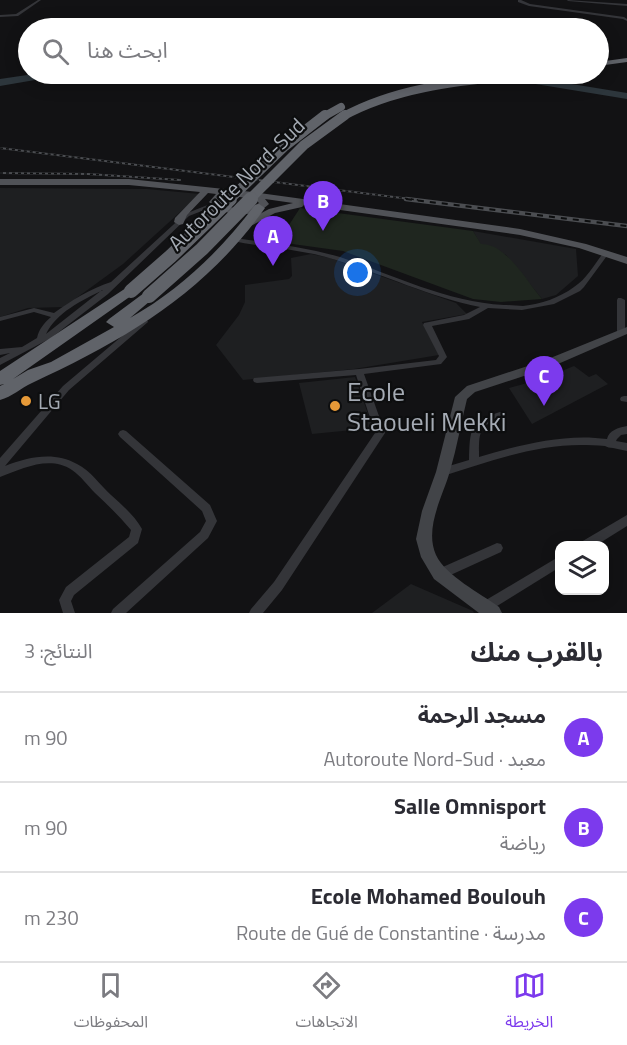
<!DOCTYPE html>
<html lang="ar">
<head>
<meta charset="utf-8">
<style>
	body { margin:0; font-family:"Titillium Web","Noto Sans Arabic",sans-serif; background:#f7f7f7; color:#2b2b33; direction:rtl }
	.controls { position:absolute; right:18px; bottom:18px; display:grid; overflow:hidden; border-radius:12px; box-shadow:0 3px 15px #0003 }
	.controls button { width:54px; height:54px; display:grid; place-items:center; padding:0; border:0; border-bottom:2px solid #e1e1e2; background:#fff; color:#2b2b33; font:30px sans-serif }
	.you { position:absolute; left:358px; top:273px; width:21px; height:21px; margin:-15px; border:4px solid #fff; border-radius:50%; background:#1a73e8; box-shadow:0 0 0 9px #1a73e833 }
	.badge { display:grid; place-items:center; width:39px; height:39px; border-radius:50%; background:#7c3aed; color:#fff; font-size:20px; font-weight:700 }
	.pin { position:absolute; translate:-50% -50px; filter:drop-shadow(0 2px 3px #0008) }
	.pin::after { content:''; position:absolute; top:32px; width:21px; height:18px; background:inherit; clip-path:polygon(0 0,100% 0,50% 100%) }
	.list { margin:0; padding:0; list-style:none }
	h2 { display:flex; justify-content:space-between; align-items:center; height:78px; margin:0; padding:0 24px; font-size:26px }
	h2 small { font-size:20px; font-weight:400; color:#7c7c81 }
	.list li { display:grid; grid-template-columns:39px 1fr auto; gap:18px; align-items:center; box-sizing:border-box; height:90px; padding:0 24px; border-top:2px solid #e1e1e2 }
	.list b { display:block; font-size:22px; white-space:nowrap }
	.list p { margin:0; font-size:20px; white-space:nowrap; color:#7c7c81 }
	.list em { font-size:20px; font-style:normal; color:#7c7c81 }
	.icon { flex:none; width:33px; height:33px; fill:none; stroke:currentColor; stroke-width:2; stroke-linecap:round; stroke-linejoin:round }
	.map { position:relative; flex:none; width:627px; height:613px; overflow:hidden; direction:ltr }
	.search { position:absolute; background:#fff; box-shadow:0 3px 15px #0003; left:18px; right:18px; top:18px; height:66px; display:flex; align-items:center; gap:15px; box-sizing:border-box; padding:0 21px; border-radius:33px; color:#7c7c81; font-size:22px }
	.sheet { height:348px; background:#fff }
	nav { display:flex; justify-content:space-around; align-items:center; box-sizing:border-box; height:84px; border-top:2px solid #e1e1e2; background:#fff; font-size:16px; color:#7c7c81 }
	nav a { display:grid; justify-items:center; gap:3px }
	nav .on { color:#7c3aed }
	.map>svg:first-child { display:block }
	.built { fill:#1e1f21 }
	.green { fill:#1f261f }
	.water { fill:#2d363c }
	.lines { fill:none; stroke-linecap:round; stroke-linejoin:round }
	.minor { fill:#343539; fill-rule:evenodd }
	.secondary { fill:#424448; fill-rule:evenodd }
	.primary { fill:#505257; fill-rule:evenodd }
	.motorway { fill:#606369; fill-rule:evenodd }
	.rail-far1-casing { stroke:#4b4d51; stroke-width:2 }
	.rail-casing { stroke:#4b4d51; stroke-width:4.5 }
	.rail-far1 { stroke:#0d0e0f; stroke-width:1.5; stroke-dasharray:3; stroke-linecap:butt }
	.rail { stroke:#0d0e0f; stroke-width:2; stroke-dasharray:6; stroke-linecap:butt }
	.motorway-bridge-far2 { stroke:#606369; stroke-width:8 }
	.motorway-bridge-far1 { stroke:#606369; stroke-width:10 }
	.motorway-bridge { stroke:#606369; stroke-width:14 }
	.poi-dot { fill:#e69938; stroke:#0d0e0f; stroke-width:2 }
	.labels { text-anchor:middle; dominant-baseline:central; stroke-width:4.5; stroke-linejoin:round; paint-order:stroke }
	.street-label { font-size:21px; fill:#a5abb4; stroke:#0d0e0f }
	.poi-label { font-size:21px; fill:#a5abb4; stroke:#0d0e0f; text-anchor:start }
	.near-poi-label { font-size:26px; fill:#a5abb4; stroke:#0d0e0f; text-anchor:start }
</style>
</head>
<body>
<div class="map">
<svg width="627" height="613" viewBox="0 0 627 613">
	<rect width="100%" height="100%" fill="#121214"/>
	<g class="built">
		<path d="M0,188L147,189L200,194L123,264L64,307L28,308L0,317Z"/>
		<path d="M473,231L576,249L578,276L556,295L542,299L506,255L481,245Z"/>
		<path d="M311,254L330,258L456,303L467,314L422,322L439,355L354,369L243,380L216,345L239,315L245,302V285L289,279L292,276L291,258Z"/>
		<path d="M574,366L589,377L596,374L608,384L532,424L509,388L542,379Z"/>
		<path d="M355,377L373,428L312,434L299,383Z"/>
		<path d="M411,584L473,611L474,613H372Z"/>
	</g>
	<path class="green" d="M300,208L473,231L481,244C506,243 527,282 542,299L501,302L473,299L343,251L278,242Z"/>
	<g class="water">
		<path d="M34,74H70L0,86V79Z"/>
		<path d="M474,74H510L627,93V99Z"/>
	</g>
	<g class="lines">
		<g class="minor">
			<path d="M38,0H41L18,16L0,17V15L16,14Z"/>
			<path d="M518,0H521L530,4L624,17L627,19V21L623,19L529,6L518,2Z"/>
			<path d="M567,0L627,4V6L568,1Z"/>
			<path d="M215,202L218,204L217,205L189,216L108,294L51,338L0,365V358L10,353L0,355V349L22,347L37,338C39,329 44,323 51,317L34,312L0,321V317L34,308L54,313C72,300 90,289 111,282L185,214ZM103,290H102L46,334C56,313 82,300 103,290Z"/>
			<path d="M235,238C270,243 306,247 340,257C393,275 447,302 504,305C510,305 517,306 523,306C541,304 559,298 574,287C587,279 595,263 604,252L606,251L609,253L584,287L580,291L554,304L522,310L488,308L469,319L432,326L447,357L441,364L364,374L385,433L282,590L263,613H249L251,609L274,582L375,433L356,375L257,383L254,382L253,380L254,378L359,369L436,360L439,356L423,325L424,323L464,315L480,307C430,297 385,275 336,260C303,249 267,248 233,241L232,240Z"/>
			<path d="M618,298H621L625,300V333L621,336L617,333V300Z"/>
			<path d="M141,320H147L148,322L69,390L5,466C28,457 54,451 77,464C90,470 100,485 111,495C122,505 135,516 142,529L138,543L74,595L71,601L75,613H63L59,600L66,587L129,537L131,530C120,517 108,505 95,493C88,486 81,476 72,470C49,455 22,469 0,477V458L63,386Z"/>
			<path d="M624,396H627V402L621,401L620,399L621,397Z"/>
			<path d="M500,412L503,413L505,415L503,417C478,426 479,432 479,457C520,445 564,433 607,439C609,430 618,428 627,426V434L621,435L617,439L616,441L627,443V451L613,448C610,448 607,447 605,446C597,445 588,445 581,445C534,445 487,462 443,476L439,475L438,472L439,469L469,460C470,430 469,421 500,412Z"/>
			<path d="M123,430L126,431L210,505L217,521L208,538L126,613H111L113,609L200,532L206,521L202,511L120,437L118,434L120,431Z"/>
			<path d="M627,515V526L595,546H580L581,542Z"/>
			<path d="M497,543L501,544L503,548L501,552L444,578L440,579L436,578L434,574L436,570Z"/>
			<path d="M560,556V567L489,611L485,613L481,611L479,607L481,603Z"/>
		</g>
		<path class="secondary" d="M627,327V334L551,367L475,392L467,399C461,423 457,447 450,471C443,496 424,528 436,555C446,576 480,593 499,607L502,613H479L434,579L421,557L416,539L422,511L436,472L455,397L467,386L543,361Z"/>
		<path class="primary" d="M0,179H129L253,192L520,229L586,244L627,257V264L579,248L520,235L304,205L302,207L275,213L245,229L241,228V224L269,209L293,203L265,199L269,204C254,219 223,217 209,202L216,194L208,193L187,215L183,224L179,225L174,222L175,218L200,192L129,185H0ZM232,196L255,199L259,203C246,211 231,210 219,202L223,197Z"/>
		<g class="motorway">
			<path d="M627,58V62L598,66V62Z"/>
			<path d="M259,204L265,208C204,294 126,339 32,383C21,388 12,397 0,400V386L4,384L0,385V371L126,288L131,287L138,291L13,379L28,370L51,362L114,327L106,322L109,319L144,293L149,292L156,296L130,318C181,289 220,251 255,205Z"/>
		</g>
		<g class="rail-far1-casing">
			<g id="rail-far1">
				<path d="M0,148L418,200"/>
				<path d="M0,173L88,174L180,180"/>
			</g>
		</g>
		<g class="rail-casing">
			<path id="rail" d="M406,199L627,226"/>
		</g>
		<use href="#rail-far1" class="rail-far1"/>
		<use href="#rail" class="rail"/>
		<g class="motorway-bridge-far2">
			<path d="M323,117L341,107"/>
			<path d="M342,117C400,85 467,81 532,74"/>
		</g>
		<g class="motorway-bridge-far1">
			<path d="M229,200L285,146L325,115"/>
			<path d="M249,200L304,145L345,115"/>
		</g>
		<g class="motorway-bridge">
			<path d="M131,291L171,256L230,199"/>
			<path d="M149,296L202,249L251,199"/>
		</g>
	</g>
	<g class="poi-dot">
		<circle cx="26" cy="401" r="6"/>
		<circle cx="335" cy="406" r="6"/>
	</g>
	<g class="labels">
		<g class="street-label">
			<text transform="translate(236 184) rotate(-44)">Autoroute Nord-Sud</text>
		</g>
		<g class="poi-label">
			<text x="38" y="401">LG</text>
		</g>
		<g class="near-poi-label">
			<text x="347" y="391">Ecole<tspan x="347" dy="30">Staoueli Mekki</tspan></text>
		</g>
	</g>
</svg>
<div class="controls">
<button><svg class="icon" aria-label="layers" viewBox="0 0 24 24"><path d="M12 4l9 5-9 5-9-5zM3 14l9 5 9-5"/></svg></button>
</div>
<div class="you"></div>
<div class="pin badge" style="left:273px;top:266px">A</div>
<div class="pin badge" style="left:323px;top:231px">B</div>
<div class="pin badge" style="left:544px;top:406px">C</div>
<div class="search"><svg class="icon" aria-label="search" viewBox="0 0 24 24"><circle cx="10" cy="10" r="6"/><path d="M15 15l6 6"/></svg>ابحث هنا</div>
</div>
<section class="sheet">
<h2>بالقرب منك<small>النتائج: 3</small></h2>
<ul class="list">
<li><span class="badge">A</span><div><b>مسجد الرحمة</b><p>معبد · Autoroute Nord-Sud</p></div><em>90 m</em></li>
<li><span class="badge">B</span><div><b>Salle Omnisport</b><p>رياضة</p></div><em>90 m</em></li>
<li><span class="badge">C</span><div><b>Ecole Mohamed Boulouh</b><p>مدرسة · Route de Gué de Constantine</p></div><em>230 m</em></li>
</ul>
</section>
<nav>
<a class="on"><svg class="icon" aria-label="map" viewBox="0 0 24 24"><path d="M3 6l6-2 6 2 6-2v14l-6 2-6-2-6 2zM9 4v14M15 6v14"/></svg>الخريطة</a>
<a><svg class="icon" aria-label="directions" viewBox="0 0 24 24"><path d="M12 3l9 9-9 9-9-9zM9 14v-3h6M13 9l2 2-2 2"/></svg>الاتجاهات</a>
<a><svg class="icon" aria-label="saved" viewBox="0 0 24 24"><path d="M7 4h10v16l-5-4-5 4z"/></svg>المحفوظات</a>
</nav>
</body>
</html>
